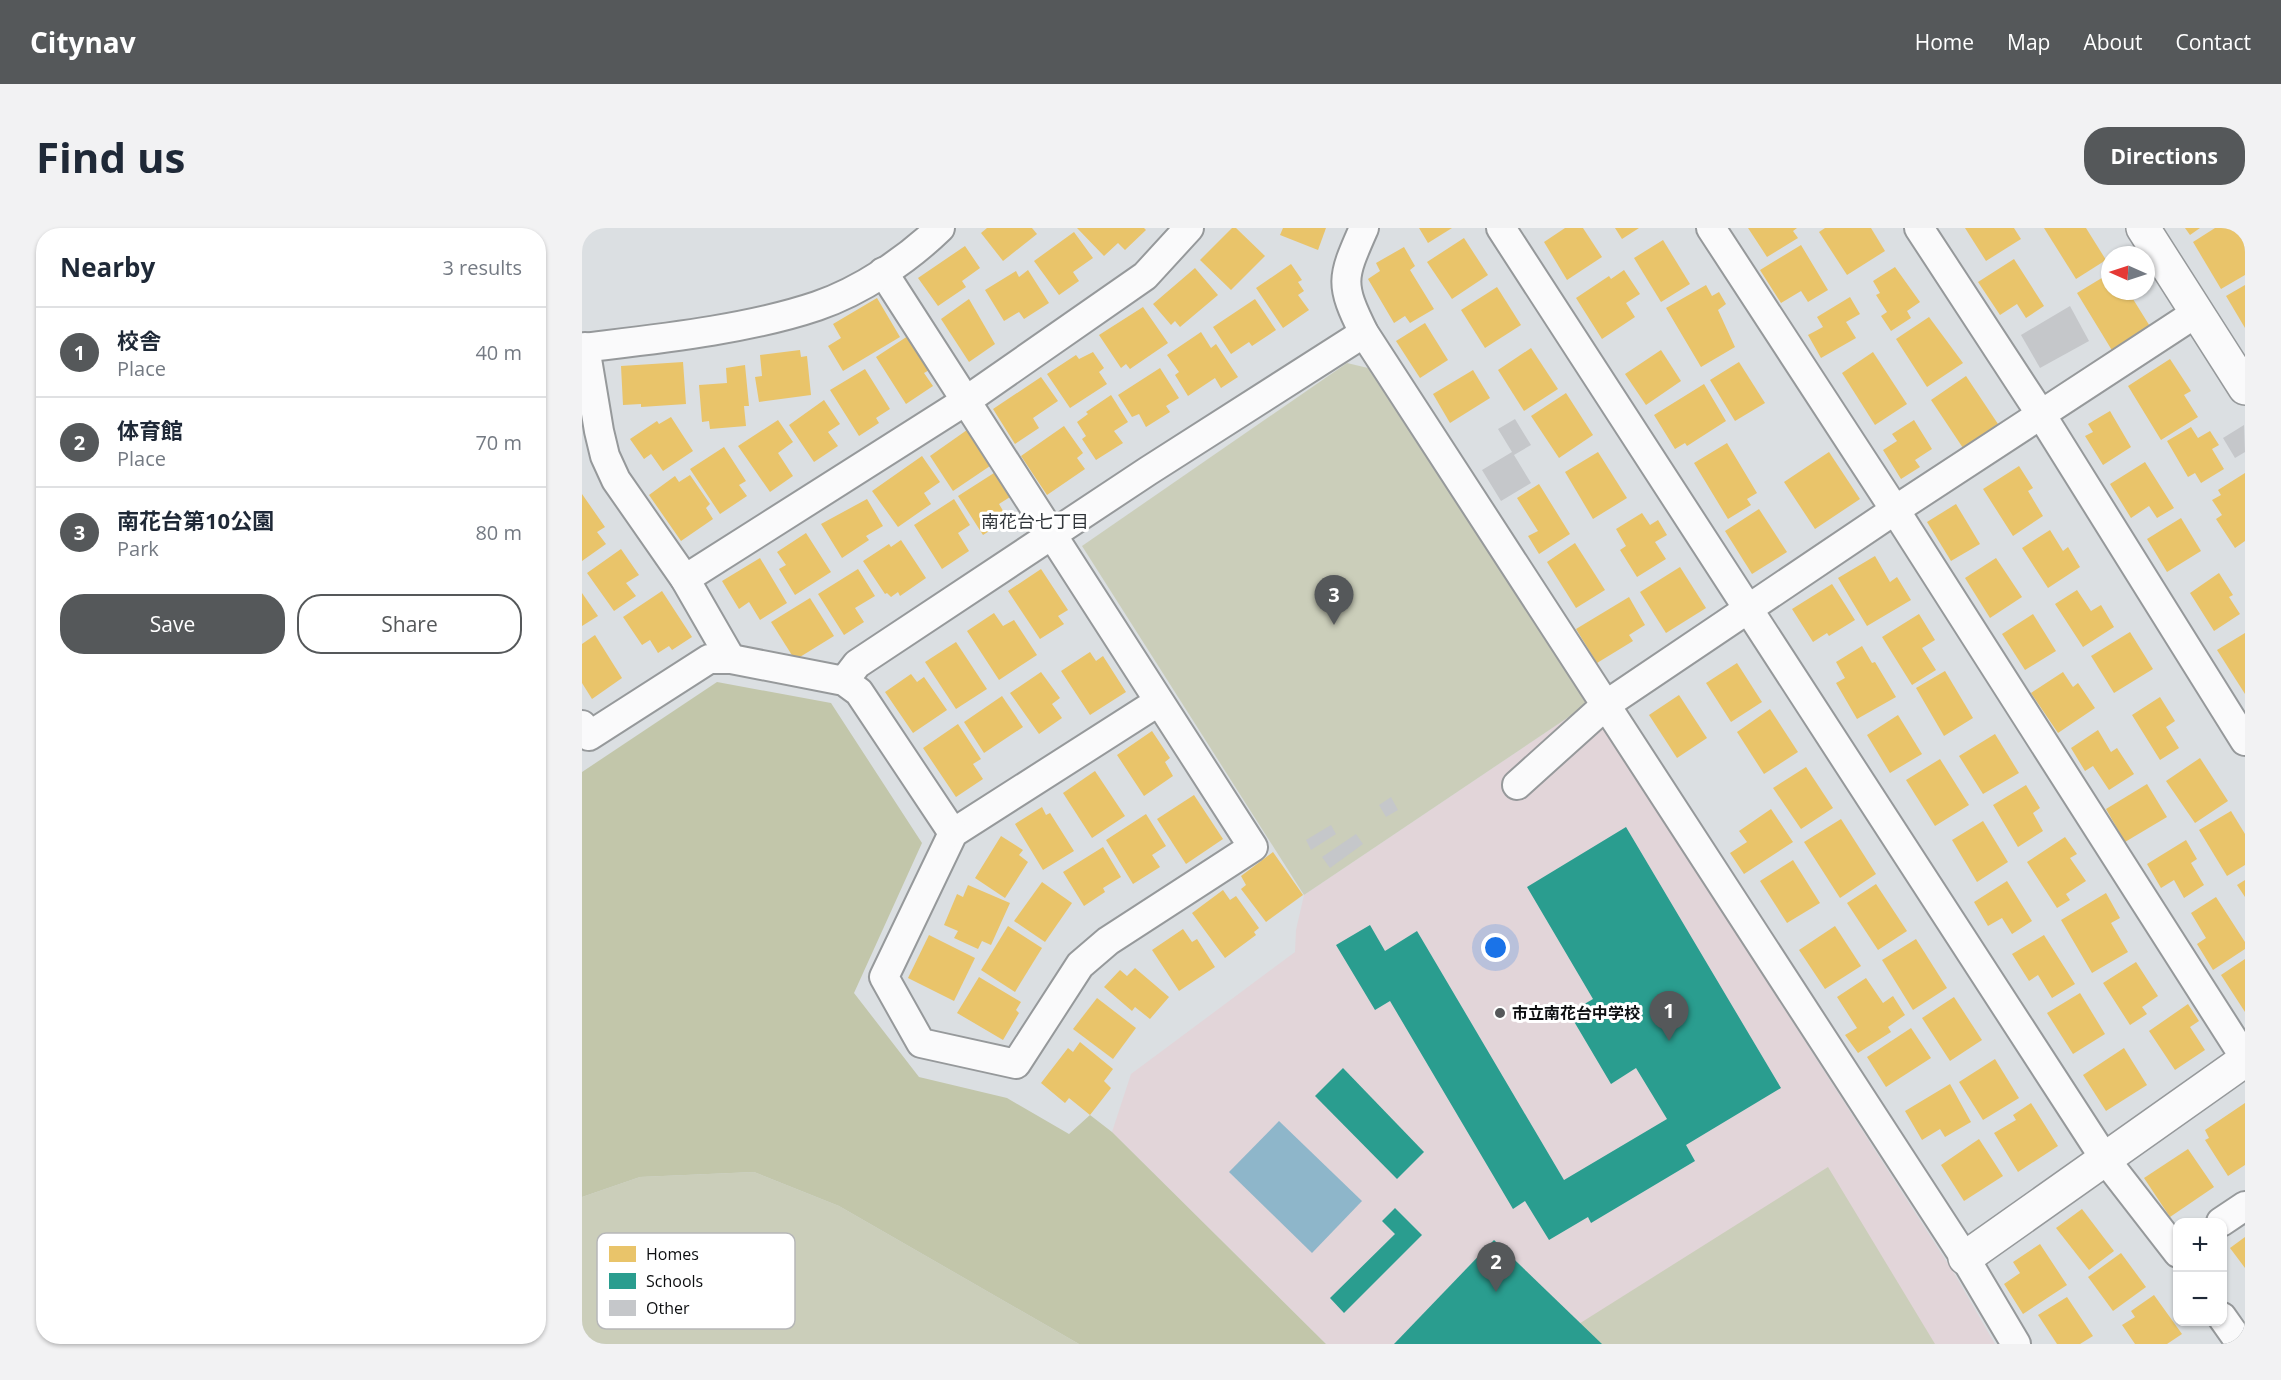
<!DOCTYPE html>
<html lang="en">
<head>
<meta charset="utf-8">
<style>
	body { margin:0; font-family:"Open Sans","Noto Sans JP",sans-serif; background:#f2f2f3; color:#1f2937 }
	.controls { position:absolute; right:18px; bottom:18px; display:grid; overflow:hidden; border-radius:12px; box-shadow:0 2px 4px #0004 }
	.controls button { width:54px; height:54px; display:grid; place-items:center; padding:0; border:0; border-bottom:2px solid #e0e1e3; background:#fff; color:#1f2937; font:30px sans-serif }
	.compass { position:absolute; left:1519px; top:18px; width:54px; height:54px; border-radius:50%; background:#fff; box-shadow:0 2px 4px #0004; rotate:273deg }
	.you { position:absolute; left:914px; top:720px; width:21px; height:21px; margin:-15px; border:4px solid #fff; border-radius:50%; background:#1a73e8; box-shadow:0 0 0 9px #1a73e833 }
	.badge { display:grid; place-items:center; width:39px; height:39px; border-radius:50%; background:#55585a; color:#fff; font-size:20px; font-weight:700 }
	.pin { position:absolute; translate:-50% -50px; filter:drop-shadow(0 2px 3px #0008) }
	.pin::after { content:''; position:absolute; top:32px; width:21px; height:18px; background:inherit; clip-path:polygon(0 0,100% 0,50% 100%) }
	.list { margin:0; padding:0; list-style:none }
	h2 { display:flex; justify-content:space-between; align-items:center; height:78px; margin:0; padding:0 24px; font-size:26px }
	h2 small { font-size:20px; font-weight:400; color:#747a83 }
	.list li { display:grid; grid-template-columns:39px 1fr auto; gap:18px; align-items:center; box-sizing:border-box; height:90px; padding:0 24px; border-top:2px solid #e0e1e3 }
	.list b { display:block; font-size:22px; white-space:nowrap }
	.list p { margin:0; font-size:20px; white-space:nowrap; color:#747a83 }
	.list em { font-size:20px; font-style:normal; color:#747a83 }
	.actions { display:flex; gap:12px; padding:18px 24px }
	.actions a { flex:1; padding:14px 0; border:2px solid #55585a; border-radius:24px; text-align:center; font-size:21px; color:#55585a }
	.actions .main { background:#55585a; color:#fff }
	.map { position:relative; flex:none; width:1663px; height:1116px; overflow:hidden; border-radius:24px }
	header { display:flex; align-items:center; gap:36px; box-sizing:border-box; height:84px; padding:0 30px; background:#55585a; color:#fff }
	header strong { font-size:28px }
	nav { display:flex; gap:33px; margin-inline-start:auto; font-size:21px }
	.intro { display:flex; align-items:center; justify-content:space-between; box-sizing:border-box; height:144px; padding:0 36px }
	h1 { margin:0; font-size:42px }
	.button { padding:15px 27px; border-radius:24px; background:#55585a; color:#fff; font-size:21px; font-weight:700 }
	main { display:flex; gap:36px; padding:0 36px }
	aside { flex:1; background:#fff; border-radius:24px; box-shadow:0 2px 4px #0004 }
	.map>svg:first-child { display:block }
	.education { fill:#e2d5d9 }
	.green { fill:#cbceba }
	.forest { fill:#c2c6aa }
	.water { fill:#8eb6ca }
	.homes { fill:#e9c46a }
	.schools { fill:#2a9d8f }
	.building { fill:#c5c7ca }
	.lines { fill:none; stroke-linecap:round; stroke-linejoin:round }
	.street-casing { stroke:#96999b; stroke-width:32 }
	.secondary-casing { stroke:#96999b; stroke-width:36 }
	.street { stroke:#fafafb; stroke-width:28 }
	.secondary { stroke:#fafafb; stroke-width:33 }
	.poi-dot { fill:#55585a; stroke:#fff; stroke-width:2 }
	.labels { text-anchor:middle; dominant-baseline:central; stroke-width:6; stroke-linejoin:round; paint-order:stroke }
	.poi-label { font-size:16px; font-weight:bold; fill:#0d0f11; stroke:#fff; text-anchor:start }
	.neighbourhood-label { font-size:18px; fill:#31363b; stroke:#fff }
	.key { fill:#fff; stroke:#b6b7b8; stroke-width:1.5 }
	.key-label { font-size:16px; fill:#0d0f11 }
</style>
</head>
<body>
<header>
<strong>Citynav</strong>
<nav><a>Home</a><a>Map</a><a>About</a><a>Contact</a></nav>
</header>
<div class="intro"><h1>Find us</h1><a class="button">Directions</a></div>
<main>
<aside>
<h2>Nearby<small>3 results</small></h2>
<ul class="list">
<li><span class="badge">1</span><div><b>校舎</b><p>Place</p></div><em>40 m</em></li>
<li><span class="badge">2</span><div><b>体育館</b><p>Place</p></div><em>70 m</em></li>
<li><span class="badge">3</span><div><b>南花台第10公園</b><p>Park</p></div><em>80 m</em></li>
</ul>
<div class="actions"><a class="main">Save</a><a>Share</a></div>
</aside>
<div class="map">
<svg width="1663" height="1116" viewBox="0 0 1663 1116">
	<rect width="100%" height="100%" fill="#dbdfe2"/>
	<path class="education" d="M1006,476L1372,1045L1413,1116H744L530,904L549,846L713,724L714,702L722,667Z"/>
	<g class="green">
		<path d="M765,135L786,140L1006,476L722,667L500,318Z"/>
		<path d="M1246,939L1353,1116H1009L992,1099Z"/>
		<path d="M172,944L257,978L497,1116H0V969L58,949Z"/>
	</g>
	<path class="forest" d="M135,454L249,475L340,615L272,765L337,849L425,870L487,906L508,887L530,904L744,1116H497L257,978L172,944L58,949L0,969V544Z"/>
	<path class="water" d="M697,893L780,973L730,1025L647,944Z"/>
	<g class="homes">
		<path d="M405,0H450L455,6L421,33L399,5Z"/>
		<path d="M495,0H562L564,2L543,22L536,15L522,28Z"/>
		<path d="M650,0H654L683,28L649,62L618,32Z"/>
		<path d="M701,0H744L736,22L698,7Z"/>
		<path d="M837,0H870L846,15Z"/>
		<path d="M983,0H1001L1020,29L985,52L962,14Z"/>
		<path d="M1033,0H1057L1040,11Z"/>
		<path d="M1166,0H1215L1211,3L1216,10L1185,29Z"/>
		<path d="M1243,0H1289L1303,23L1265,47L1237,4Z"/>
		<path d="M1383,0H1432L1439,11L1404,33Z"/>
		<path d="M1462,0H1504L1524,32L1494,51Z"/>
		<path d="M1603,0H1618L1608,7Z"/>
		<path d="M1633,0H1654L1663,14V47L1639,61L1611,14Z"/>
		<path d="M492,4L511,30L491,44L497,53L477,67L452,33Z"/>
		<path d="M882,10L906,47L870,71L845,34Z"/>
		<path d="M1081,12L1108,56L1079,74L1052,30Z"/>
		<path d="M1219,17L1246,62L1226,74L1219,63L1199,75L1178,42Z"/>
		<path d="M383,18L398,40L380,53L384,59L356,78L336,50Z"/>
		<path d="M822,19L833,38L828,42L852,81L828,95L823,88L812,95L786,51L798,43L794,35Z"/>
		<path d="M1432,31L1462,78L1444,90L1435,76L1418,87L1396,54Z"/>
		<path d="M709,36L720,52L716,54L722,63L716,67L727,82L701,100L674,60Z"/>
		<path d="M1313,39L1338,74L1325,83L1329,90L1309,103L1299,88L1305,84L1294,67L1298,65L1291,53Z"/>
		<path d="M613,40L636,67L598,99L593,93L589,97L571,76Z"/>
		<path d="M446,42L467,75L442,91L437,84L422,93L403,62L434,43L437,49Z"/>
		<path d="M1042,42L1058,66L1044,75L1053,89L1020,111L994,70L1027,48L1029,51Z"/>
		<path d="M1528,45V63H1546L1569,100L1531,124L1495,65Z"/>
		<path d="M1124,57L1130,68L1137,64L1144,76L1136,82L1153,119L1119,139L1084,80Z"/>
		<path d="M1663,57V100L1644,68Z"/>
		<path d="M915,59L939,97L903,120L879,82Z"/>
		<path d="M1268,69L1278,86L1264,94L1274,110L1239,130L1226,107L1241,99L1235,89Z"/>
		<path d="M295,70L318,109L261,143L246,118L259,110L251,96Z"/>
		<path d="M387,71L413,116L387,134L359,91Z"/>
		<path d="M673,71L694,102L670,118L667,114L649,126L631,99Z"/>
		<path d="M561,79L586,115L548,141L544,136L539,140L517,107Z"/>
		<path d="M1347,89L1381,135L1345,159L1314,111Z"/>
		<path d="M843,95L866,132L838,150L814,113Z"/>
		<path d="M332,104L349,141L342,145L351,158L324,176L294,129Z"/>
		<path d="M619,104L629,120L634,116L656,149L639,160L633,150L606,168L593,147L597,144L585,127Z"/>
		<path d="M949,120L976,161L942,183L916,142Z"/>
		<path d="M218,122L219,129L225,128L229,167L177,174L173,149L180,148L178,127Z"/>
		<path d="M1079,122L1099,153L1064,177L1043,146Z"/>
		<path d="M511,124L522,140L517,144L525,156L488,180L465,146L494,127L497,131Z"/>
		<path d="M1291,124L1325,176L1293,197L1260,145Z"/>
		<path d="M1588,131L1609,163L1602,167L1616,189L1579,212L1546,158Z"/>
		<path d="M101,134L104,176L59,179V176L41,177L39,138Z"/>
		<path d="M1157,134L1183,175L1153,193L1128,152Z"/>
		<path d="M163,137L167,178H162L164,198L128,201L127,193L120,194L117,157L145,155L144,140Z"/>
		<path d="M578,140L597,170L584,178L588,184L564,199L557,186L550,189L536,167Z"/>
		<path d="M283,141L308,181L294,190L297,195L277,208L248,162Z"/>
		<path d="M891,142L908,170L868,195L851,166Z"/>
		<path d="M1384,148L1416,196L1381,220L1349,172Z"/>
		<path d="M459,149L476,173L451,190L457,200L433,216L411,181Z"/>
		<path d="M1122,156L1144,193L1105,218L1103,215L1093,221L1072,187Z"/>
		<path d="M984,165L1011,207L977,230L949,188Z"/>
		<path d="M529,167L546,194L532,203L541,215L514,232L500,211L504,208L495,194L506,186L504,184Z"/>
		<path d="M242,172L258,196L246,204L256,218L232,234L207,197Z"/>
		<path d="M1528,183L1549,219L1521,237L1503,208L1511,204L1506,196Z"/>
		<path d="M89,189L111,223L81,243L69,226L62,231L48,211L75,193L77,196Z"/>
		<path d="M196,192L211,214L196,225L211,248L188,264L156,218Z"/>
		<path d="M1332,192L1350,221L1333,232L1338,239L1319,251L1301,222L1315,213L1310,206Z"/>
		<path d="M482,198L501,225L495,230L503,241L465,267L439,228Z"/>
		<path d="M1609,199L1616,210L1628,203L1637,217L1630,221L1642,241L1619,255L1613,245L1606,249L1585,213Z"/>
		<path d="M385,202L408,238L371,263L348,228Z"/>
		<path d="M1145,215L1175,265L1165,271L1169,277L1146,291L1112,235Z"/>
		<path d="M142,219L164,253L157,257L165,268L138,286L108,241Z"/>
		<path d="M1016,224L1045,270L1011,291L983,244Z"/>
		<path d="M1247,224L1278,271L1233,301L1202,254Z"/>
		<path d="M340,228L358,254L342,265L349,276L316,299L290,263Z"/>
		<path d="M1563,234L1592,280L1575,290L1567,278L1549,290L1528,256Z"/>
		<path d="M1437,238L1451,260L1446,263L1461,288L1431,308L1401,261Z"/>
		<path d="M412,245L428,269L417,276L426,291L401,307L376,268Z"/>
		<path d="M1663,245V313L1653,320L1634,291L1640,287L1630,272L1639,267L1636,262Z"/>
		<path d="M108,247L128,276L124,280L131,291L99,313L67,267L93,248L97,254Z"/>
		<path d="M957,256L988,306L957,326L946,308L956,303L935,270Z"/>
		<path d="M0,266L23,299L15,304L24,316L0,333Z"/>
		<path d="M285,271L301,298L284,308L287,312L260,330L239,296Z"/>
		<path d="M372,271L388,297L376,305L387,323L360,341L332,297Z"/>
		<path d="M1374,276L1398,316L1369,333L1345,294Z"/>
		<path d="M1177,281L1205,324L1170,346L1143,303Z"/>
		<path d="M1060,285L1068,297L1076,292L1085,307L1073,314L1084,331L1055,349L1038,322L1044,318L1034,301Z"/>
		<path d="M1599,290L1619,323L1585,344L1565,311Z"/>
		<path d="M1468,302L1481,323L1486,319L1498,339L1466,360L1440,320Z"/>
		<path d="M224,305L249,344L213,367L197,341L204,337L195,324Z"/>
		<path d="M319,312L344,350L318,368L316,364L309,369L305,365L303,366L281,333L307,316L309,319Z"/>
		<path d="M993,315L1023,362L994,380L965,334Z"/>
		<path d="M39,321L57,347L44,355L54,368L32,383L5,345Z"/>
		<path d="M1293,328L1308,354L1315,349L1329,372L1285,398L1256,350Z"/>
		<path d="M178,330L205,375L178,392L167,374L157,381L140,353Z"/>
		<path d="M1414,330L1440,369L1408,390L1383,350Z"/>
		<path d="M1098,339L1124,380L1084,405L1058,364Z"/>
		<path d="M276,341L293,368L273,380L282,394L262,407L236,366Z"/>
		<path d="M459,341L486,382L476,388L482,396L458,411L426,363Z"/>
		<path d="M1637,345L1651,367L1647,369L1658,386L1632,403L1608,365Z"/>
		<path d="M1250,356L1273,392L1247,408L1245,405L1231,414L1210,381Z"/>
		<path d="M1495,362L1509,383L1519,377L1532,399L1501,419L1473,376Z"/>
		<path d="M80,363L110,409L90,422L87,418L76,425L68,412L60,417L41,389Z"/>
		<path d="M0,365L16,388L0,398Z"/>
		<path d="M1047,369L1063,397L1047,407L1051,413L1015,435L994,401Z"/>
		<path d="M228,370L252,408L213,432L189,394Z"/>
		<path d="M412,385L421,398L432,392L455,427L417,452L385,403Z"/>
		<path d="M1337,386L1353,412L1340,420L1354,442L1330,457L1300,409Z"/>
		<path d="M1451,386L1474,423L1443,442L1420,406Z"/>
		<path d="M1548,404L1571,441L1532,465L1509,428Z"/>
		<path d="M1663,405V466L1635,422Z"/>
		<path d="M13,407L40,450L10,471L0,455V416Z"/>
		<path d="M374,414L405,461L374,481L343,434Z"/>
		<path d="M1280,418L1290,435L1293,434L1314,469L1275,491L1254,455L1263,450L1254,434Z"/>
		<path d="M508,424L514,433L521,428L544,464L508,487L479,443Z"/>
		<path d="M1155,435L1180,474L1149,494L1124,455Z"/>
		<path d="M1363,443L1391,490L1362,508L1334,460Z"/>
		<path d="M459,444L478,470L470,476L480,490L457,506L428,465Z"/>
		<path d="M1481,444L1491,459L1496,455L1513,480L1476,505L1449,465Z"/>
		<path d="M329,446L335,454L342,449L365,482L331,505L303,464Z"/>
		<path d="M1097,467L1125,510L1095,530L1067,487Z"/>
		<path d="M420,468L441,499L402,525L382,494Z"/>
		<path d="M1578,469L1593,493L1584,499L1597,520L1578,532L1550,487Z"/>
		<path d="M1188,481L1216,524L1182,546L1155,504Z"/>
		<path d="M1316,487L1340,526L1308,545L1285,507Z"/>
		<path d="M376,496L399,531L391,536L401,551L374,569L341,520Z"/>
		<path d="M1516,502L1529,524L1535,520L1552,546L1527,562L1511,538L1503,543L1489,520Z"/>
		<path d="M570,503L588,530L583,534L591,548L562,568L535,527Z"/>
		<path d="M1413,506L1437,545L1401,566L1377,528Z"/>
		<path d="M1618,530L1646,573L1613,595L1584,553Z"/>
		<path d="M1358,531L1387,577L1353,598L1324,552Z"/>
		<path d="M1224,539L1251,580L1219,601L1191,560Z"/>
		<path d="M513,543L543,588L510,610L481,565Z"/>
		<path d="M1565,556L1585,589L1543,614L1524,581Z"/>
		<path d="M1444,557L1458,580L1451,585L1461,603L1436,619L1411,577Z"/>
		<path d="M612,567L641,611L604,636L575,591Z"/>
		<path d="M460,579L464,587L468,585L492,623L461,642L433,596Z"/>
		<path d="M1189,581L1211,614L1162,646L1148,625L1165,614L1157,603Z"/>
		<path d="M1649,583L1663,606V637L1645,648L1617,602Z"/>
		<path d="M564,586L584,618L570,627L578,639L551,656L524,612Z"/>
		<path d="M1259,591L1294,646L1258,670L1222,614Z"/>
		<path d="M1401,593L1426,634L1395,654L1370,612Z"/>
		<path d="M419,608L441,622L437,627L446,634L423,670L393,650Z"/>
		<path d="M1483,609L1495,626L1488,630L1504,653L1484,666L1488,672L1475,680L1445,634Z"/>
		<path d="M1604,612L1615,631L1609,635L1622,657L1602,670L1592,652L1579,660L1565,636Z"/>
		<path d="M521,619L539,649L521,660L523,664L502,678L481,644Z"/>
		<path d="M691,624L721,667L684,694L659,661L664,657L659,648Z"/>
		<path d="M1211,632L1238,675L1205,695L1178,653Z"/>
		<path d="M1663,652V669L1655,657Z"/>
		<path d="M1425,653L1450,693L1430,706L1420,690L1406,698L1392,674Z"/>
		<path d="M460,654L490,675L463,714L432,693Z"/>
		<path d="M1294,656L1325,703L1296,722L1265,675Z"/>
		<path d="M386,657L428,675L409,717L400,713L396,721L372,710L376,703L362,697L375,666L381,669Z"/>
		<path d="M641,662L648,672L654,668L677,700L672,704L674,707L643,730L610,685Z"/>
		<path d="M1524,665L1538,690L1529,695L1546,724L1510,745L1479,692Z"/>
		<path d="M1634,669L1663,714V721L1631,742L1615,716L1624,710L1609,685Z"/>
		<path d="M426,698L460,720L433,764L399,742Z"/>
		<path d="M1253,698L1279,738L1243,761L1217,722Z"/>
		<path d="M601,701L610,714L615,711L633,739L597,763L570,722Z"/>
		<path d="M347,707L393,730L372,773L326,750Z"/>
		<path d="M1462,707L1493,756L1470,770L1456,747L1447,753L1430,726Z"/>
		<path d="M1334,711L1365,760L1331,782L1300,732Z"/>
		<path d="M1663,731V784L1639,747Z"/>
		<path d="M1554,734L1576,768L1560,779L1565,786L1548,797L1521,755Z"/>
		<path d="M553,740L587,769L568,791L553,779L550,783L522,759L538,742L545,748Z"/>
		<path d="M397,749L439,774L434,782L437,785L421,812L375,785Z"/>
		<path d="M1284,750L1301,775L1311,768L1323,787L1306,799L1309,804L1276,825L1263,807L1275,800L1255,769Z"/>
		<path d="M1498,765L1523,806L1491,826L1465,785Z"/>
		<path d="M1372,769L1400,812L1368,833L1340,790Z"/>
		<path d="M515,770L554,800L531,831L491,801Z"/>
		<path d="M1606,776L1617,793L1608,799L1623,822L1593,842L1567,803Z"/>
		<path d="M1329,800L1349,830L1304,859L1285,829Z"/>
		<path d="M498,814L531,841L522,853L529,860L508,887L487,870L483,875L459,855L486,820L491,824Z"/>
		<path d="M1542,820L1565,857L1524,883L1501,847Z"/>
		<path d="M1413,831L1437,870L1401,892L1377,854Z"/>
		<path d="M1368,856L1389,894L1363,909L1358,901L1340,912L1323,883Z"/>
		<path d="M1449,875L1476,918L1436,944L1412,905L1434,892L1431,887Z"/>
		<path d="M1663,875V937L1646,948L1623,912L1627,910L1623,902Z"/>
		<path d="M1397,911L1421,948L1382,973L1359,937Z"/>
		<path d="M1606,921L1632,959L1588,989L1562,950Z"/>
		<path d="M1500,981L1532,1023L1507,1042L1474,1000Z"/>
		<path d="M1663,1009V1040L1648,1020Z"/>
		<path d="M1458,1016L1485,1057L1441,1086L1422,1056L1438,1045L1431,1034Z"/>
		<path d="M1539,1025L1564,1059L1531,1083L1506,1049Z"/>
		<path d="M1572,1067L1600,1106L1585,1116H1553L1540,1097L1553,1089L1549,1083Z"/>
		<path d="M1485,1069L1511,1108L1498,1116H1475L1456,1087Z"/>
	</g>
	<g class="schools">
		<path d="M1044,599L1199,860L1104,917L1113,933L1009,995L1006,989L967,1012L943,973L931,981L808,773L793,782L754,717L788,697L803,723L835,703L982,952L1085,891L1054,840L1029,856L987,785L1011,771L945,659Z"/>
		<path d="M761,840L842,924L815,951L733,868Z"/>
		<path d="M813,980L840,1007L762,1085L748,1070L813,1006L800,993Z"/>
		<path d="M912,1012L1020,1116H812Z"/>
	</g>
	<g class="building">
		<path d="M1488,78L1507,113L1458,140L1439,107Z"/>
		<path d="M933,191L949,217L932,227L949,255L919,273L900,242L930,224L916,201Z"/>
		<path d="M1662,197L1663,224L1653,230L1641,210Z"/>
		<path d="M809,569L816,582L804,589L797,577Z"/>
		<path d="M749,597L754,606L729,622L724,612Z"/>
		<path d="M774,606L781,616L748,640L740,629Z"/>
	</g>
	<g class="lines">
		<g class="street-casing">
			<g id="street">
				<path d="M782,0C760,50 757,55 782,105L1383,1030L1434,1116"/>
				<path d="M919,0L1523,931L1596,1025"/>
				<path d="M1129,0L1313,282L1663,830"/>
				<path d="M1337,0L1460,188L1663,513"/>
				<path d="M301,44L671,619L526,713L498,737L434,836L339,815L302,749L371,605L576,474"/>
				<path d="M3,119L17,203L23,228L34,252L103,351L149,431"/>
				<path d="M0,120C74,111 164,102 235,78C279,63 325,32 358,0"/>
				<path d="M103,351L385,172L563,48L607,0"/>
				<path d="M262,453L275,436L566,243L782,105"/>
				<path d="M0,497L7,508L127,431H149L262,453L277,464L371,605"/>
				<path d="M935,557L1025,476L1313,282L1614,85"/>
				<path d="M1639,994L1663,978"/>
				<path d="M1640,1089L1659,1116"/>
			</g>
		</g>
		<g class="secondary-casing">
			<g id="secondary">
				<path d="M1561,0L1663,160"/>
				<path d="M1383,1030L1663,832"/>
			</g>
		</g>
		<use href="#street" class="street"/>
		<use href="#secondary" class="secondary"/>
	</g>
	<circle class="poi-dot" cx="918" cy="785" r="6"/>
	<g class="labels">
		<g class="poi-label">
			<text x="930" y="785">市立南花台中学校</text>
		</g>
		<g class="neighbourhood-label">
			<text x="453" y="293">南花台七丁目</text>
		</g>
	</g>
	<rect x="15" y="1005" width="198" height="96" rx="9" class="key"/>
	<rect x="27" y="1018" width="27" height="16" fill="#e9c46a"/>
	<rect x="27" y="1045" width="27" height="16" fill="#2a9d8f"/>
	<rect x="27" y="1072" width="27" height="16" fill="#c5c7ca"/>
	<g class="key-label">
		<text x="64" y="1032">Homes</text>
		<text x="64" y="1059">Schools</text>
		<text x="64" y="1086">Other</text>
	</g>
</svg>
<div class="controls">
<button>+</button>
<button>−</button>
</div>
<svg class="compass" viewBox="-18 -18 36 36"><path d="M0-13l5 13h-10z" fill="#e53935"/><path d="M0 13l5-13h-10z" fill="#747a83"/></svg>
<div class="you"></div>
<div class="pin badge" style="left:1087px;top:813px">1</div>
<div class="pin badge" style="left:914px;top:1064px">2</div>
<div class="pin badge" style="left:752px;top:397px">3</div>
</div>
</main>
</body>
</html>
